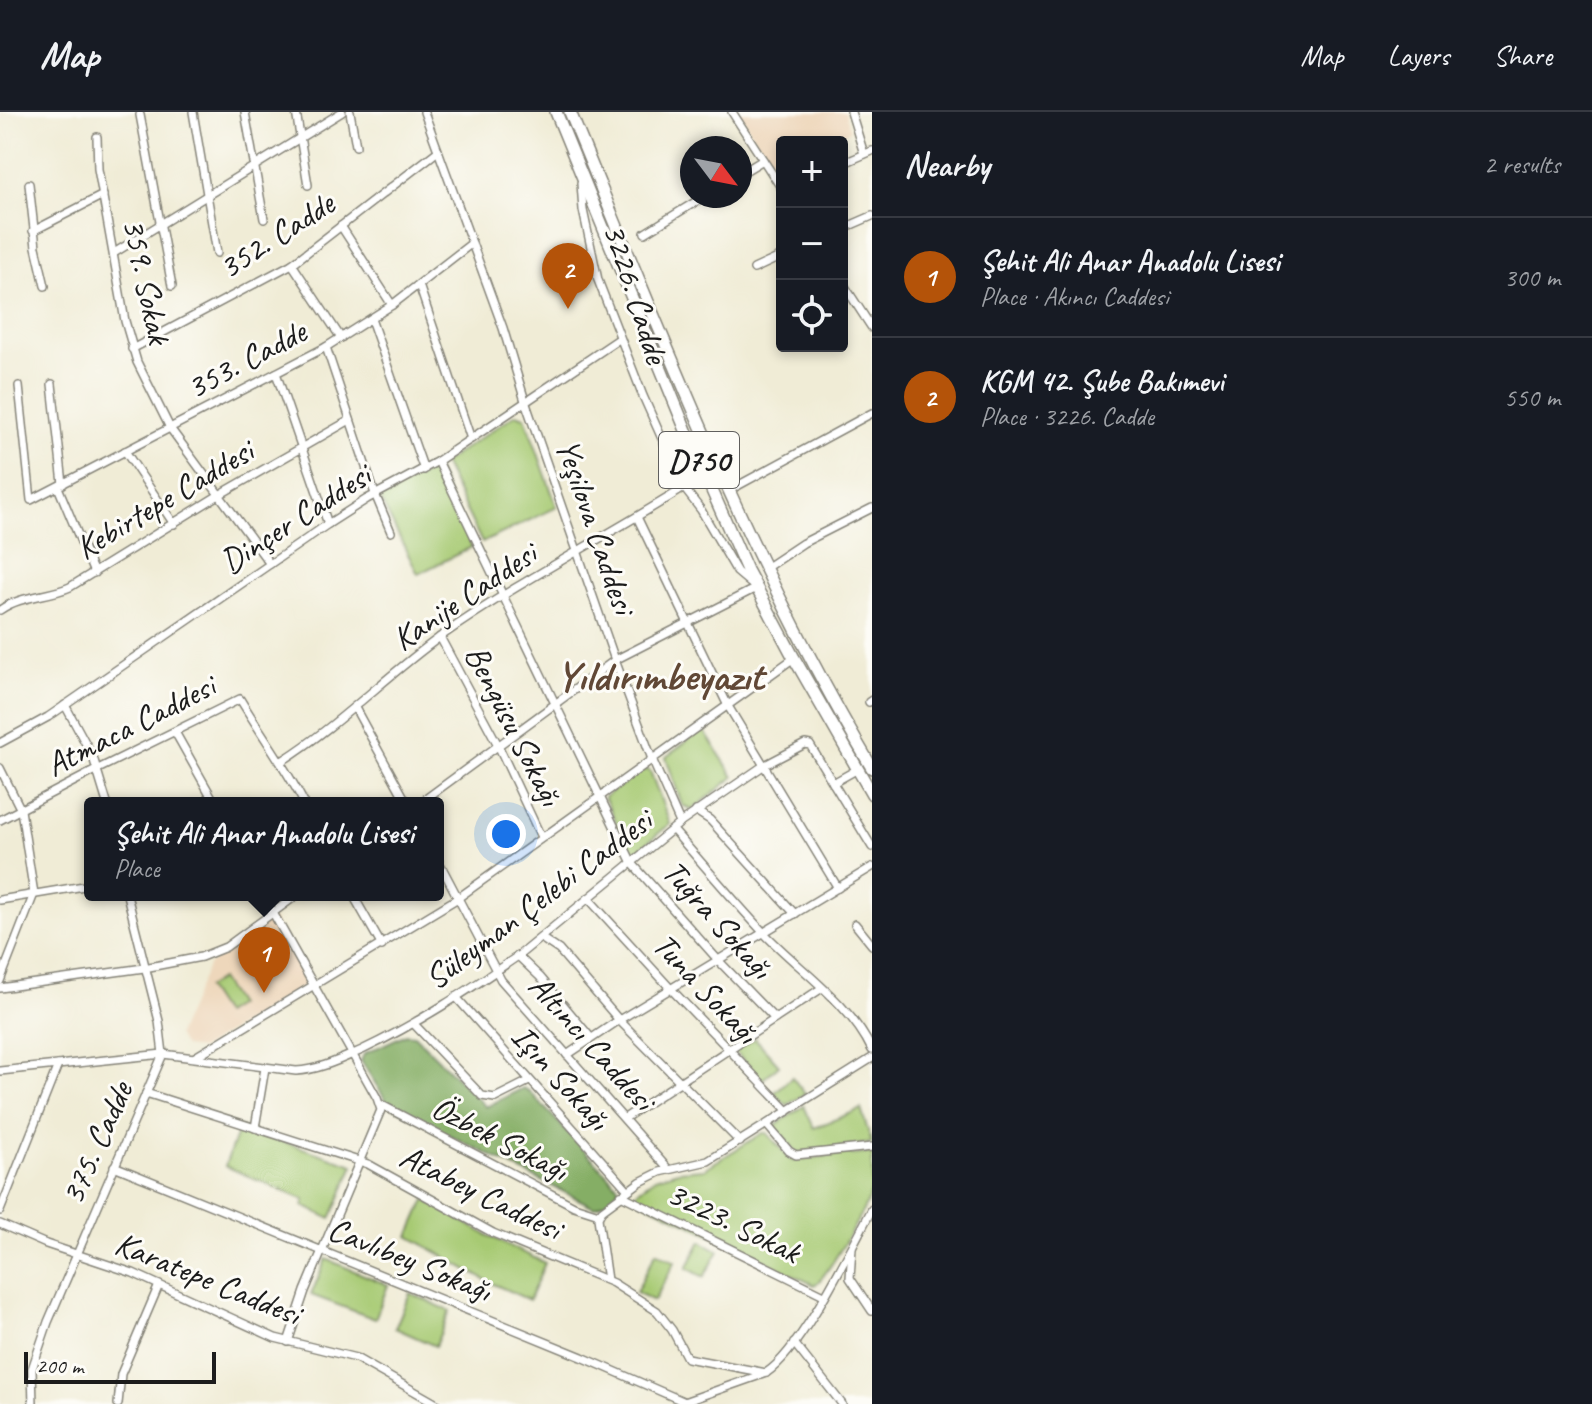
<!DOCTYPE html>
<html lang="en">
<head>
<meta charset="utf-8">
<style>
	body { margin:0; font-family:Caveat,sans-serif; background:#20242c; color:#f1f3f6 }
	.controls { position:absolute; right:24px; top:24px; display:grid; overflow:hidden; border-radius:8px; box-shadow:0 4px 12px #0003 }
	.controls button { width:72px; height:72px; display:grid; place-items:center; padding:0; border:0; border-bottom:2px solid #363941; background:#171b24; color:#f1f3f6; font:40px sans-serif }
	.compass { position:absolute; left:680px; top:24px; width:72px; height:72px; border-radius:50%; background:#171b24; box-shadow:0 4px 12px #0003; rotate:122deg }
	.scale { position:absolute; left:24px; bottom:20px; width:192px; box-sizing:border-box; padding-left:8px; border:4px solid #1c1c1c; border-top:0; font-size:22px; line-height:28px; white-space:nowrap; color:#1c1c1c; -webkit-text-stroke:6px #fdfcf7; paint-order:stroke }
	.you { position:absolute; left:506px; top:722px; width:28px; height:28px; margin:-20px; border:6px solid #fff; border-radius:50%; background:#1a73e8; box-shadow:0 0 0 12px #1a73e833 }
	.badge { display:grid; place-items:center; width:52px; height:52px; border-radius:50%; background:#b45309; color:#fff; font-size:26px; font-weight:700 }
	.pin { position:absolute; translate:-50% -66px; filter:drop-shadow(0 2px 4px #0008) }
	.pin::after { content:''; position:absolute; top:42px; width:28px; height:24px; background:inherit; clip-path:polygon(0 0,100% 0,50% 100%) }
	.popup { position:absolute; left:84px; top:685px; width:360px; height:104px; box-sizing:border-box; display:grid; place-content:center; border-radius:8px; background:#171b24; filter:drop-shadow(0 2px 6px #0005); font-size:26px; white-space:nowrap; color:#9ea1a6 }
	.popup b { font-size:30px; color:#f1f3f6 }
	.popup::after { content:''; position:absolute; left:50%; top:100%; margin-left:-16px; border:16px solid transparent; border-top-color:#171b24 }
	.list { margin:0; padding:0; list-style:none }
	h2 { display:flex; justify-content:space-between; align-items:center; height:104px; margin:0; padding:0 32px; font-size:34px }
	h2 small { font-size:26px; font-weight:400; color:#9ea1a6 }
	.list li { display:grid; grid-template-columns:52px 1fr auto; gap:24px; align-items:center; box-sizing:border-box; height:120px; padding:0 32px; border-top:2px solid #363941 }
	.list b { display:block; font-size:30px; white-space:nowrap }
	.list p { margin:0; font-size:26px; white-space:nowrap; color:#9ea1a6 }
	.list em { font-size:26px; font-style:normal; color:#9ea1a6 }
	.icon { flex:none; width:44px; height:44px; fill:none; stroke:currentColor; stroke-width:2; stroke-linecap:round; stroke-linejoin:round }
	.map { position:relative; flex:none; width:872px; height:1292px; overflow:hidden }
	header { display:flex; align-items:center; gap:48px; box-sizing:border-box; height:112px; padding:0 40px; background:#171b24; border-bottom:2px solid #363941 }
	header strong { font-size:38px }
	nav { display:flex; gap:44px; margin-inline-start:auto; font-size:28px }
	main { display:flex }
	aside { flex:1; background:#171b24 }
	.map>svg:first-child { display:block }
	.built { fill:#eed7bb }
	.green { fill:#a7ca73; stroke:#627348; stroke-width:2 }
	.forest { fill:#85ae65; stroke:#506540; stroke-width:2 }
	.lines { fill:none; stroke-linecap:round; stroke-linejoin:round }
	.minor-casing { stroke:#868479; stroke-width:10 }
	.highway-casing { stroke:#868479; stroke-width:14 }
	.minor { stroke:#fff; stroke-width:7 }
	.highway { stroke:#fff; stroke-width:11 }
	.labels { text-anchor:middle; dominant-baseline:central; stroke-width:6; stroke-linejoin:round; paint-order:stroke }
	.shield { fill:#fdfcf7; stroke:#605f5e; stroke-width:2 }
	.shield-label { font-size:32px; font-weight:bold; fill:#1c1c1c }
	.street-label { font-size:34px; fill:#1c1c1c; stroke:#fdfcf7 }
	.district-label { font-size:42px; font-weight:bold; fill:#614836; stroke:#fdfcf7 }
</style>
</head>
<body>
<header>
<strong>Map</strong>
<nav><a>Map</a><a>Layers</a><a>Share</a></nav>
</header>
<main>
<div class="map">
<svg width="872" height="1292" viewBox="0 0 872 1292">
	<rect width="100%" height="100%" fill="#fdfcf7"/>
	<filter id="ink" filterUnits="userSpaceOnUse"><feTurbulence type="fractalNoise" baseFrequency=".0125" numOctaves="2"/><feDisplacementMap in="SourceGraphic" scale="16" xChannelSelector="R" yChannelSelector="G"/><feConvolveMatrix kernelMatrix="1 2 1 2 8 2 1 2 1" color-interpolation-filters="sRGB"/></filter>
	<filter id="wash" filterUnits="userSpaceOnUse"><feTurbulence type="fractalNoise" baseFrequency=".006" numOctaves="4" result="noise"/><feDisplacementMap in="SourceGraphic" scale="32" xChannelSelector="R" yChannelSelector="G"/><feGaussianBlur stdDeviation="1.8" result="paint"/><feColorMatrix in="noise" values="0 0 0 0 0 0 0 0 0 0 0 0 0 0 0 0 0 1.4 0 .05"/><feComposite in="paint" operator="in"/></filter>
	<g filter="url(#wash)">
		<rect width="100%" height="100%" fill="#f0ecd6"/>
		<g class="built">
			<path d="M739,0H845L850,19L825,30H782V50L772,54Z"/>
			<path d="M272,806L308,872L201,937L184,935L177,923L209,852Z"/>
		</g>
		<g class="green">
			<path d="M516,302L525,305L557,395L482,431L443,351Z"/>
			<path d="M436,356L472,435L418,462L379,385Z"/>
			<path d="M703,617L734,665L692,698L682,693L666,645Z"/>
			<path d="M645,657L650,659L670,712L632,743L604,685Z"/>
			<path d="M220,867L237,893L223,902L206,876Z"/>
			<path d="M755,926L779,953L762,968L734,939Z"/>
			<path d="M792,965L805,982L787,993L774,981Z"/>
			<path d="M804,994L814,1016L861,997L872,1031L797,1041L774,1014Z"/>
			<path d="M239,1015L354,1053L331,1107L303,1094L305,1088L225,1054Z"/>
			<path d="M763,1021L768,1022L792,1049L848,1041L853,1043L872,1041C872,1052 872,1067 872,1078C868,1092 825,1169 814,1173L636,1086V1080L655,1066L678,1059L704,1057Z"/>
			<path d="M425,1088L489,1124L545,1151L529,1188L489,1170L409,1124Z"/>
			<path d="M701,1129L719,1139L704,1165L687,1156Z"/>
			<path d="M656,1140L675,1150L654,1189L636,1180Z"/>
			<path d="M326,1147L388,1173L375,1207L311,1183Z"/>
			<path d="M410,1181L450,1199L435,1234L395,1216Z"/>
		</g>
		<path class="forest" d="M406,922L414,923L486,995L523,976L529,979L619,1075C615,1084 604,1093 594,1095L389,993L361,949L364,942Z"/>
	</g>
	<g filter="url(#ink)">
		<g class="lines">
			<g class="minor-casing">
				<g id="minor">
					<path d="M193,0L217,141"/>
					<path d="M245,0L264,107"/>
					<path d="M296,0L308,73"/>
					<path d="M350,0L356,34"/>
					<path d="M424,0L503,216L525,289L615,548L652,647L680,711"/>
					<path d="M732,0L782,77"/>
					<path d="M851,0L864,42"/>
					<path d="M140,3L172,174"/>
					<path d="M97,25L98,57L125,209L137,250L170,316L270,452"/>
					<path d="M842,52L872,39"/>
					<path d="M740,62L763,48"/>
					<path d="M29,72L36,135L45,174"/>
					<path d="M341,114L392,193"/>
					<path d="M842,117L872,104"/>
					<path d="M33,119L103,83"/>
					<path d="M645,121L705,84"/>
					<path d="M114,141L342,0"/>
					<path d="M292,152L341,226"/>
					<path d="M754,157L782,144"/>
					<path d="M842,170L872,216"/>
					<path d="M419,173L471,327"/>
					<path d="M371,207L424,358"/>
					<path d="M326,235L375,382L391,420"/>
					<path d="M132,237L292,152L438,39"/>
					<path d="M276,261L328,412"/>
					<path d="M52,272L63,372"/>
					<path d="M19,274L31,388L326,235L392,193L472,131"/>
					<path d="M125,339L174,412"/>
					<path d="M438,349L632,751L718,848L775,907"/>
					<path d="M58,375L94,461"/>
					<path d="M728,379L872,301"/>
					<path d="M637,405L728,594L838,776"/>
					<path d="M764,457L803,431L872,396"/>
					<path d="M0,498C21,483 48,485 70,475L219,383L350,308"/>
					<path d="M440,525L498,633L541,725"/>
					<path d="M869,590L872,588"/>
					<path d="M65,593L93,645L107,691"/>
					<path d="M355,596L407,691"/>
					<path d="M175,620L215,691"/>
					<path d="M0,631L48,605L328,412L367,387L438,349L619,227"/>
					<path d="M282,649C339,613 386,564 440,525C518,470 604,426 684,376"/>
					<path d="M0,656L21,698L34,782L0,869"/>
					<path d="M833,671L858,657"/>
					<path d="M420,691L615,548L756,476L737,460L701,398L684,376L643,284L598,168L583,98L581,71"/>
					<path d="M696,699L710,708L795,802"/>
					<path d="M0,708L98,657L240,587C261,622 285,654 304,691"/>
					<path d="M673,718C703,752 732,787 763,820C799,858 849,890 872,938"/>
					<path d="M438,748L501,868L669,1058"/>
					<path d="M263,783L377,986L381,998L305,1179L288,1230"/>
					<path d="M353,783L382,834"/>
					<path d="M588,786L671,877L788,999"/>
					<path d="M0,788L90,773"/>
					<path d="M855,812L872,833"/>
					<path d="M541,826L559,838L619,908L740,1030"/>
					<path d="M518,844L540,865L591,926"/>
					<path d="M0,876L144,856L201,845L226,835L297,783"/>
					<path d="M456,885L628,1078"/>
					<path d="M414,912L482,984L495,986L529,969"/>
					<path d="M567,943L619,908L872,755"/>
					<path d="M195,945L458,786L794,546"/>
					<path d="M0,959L163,942L296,959C319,958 341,947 362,938C417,912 467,879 518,844L680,711L763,654L805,632L810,633L872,735"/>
					<path d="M146,981L368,1052L493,1121L613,1171L657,1199L672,1218L687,1246L766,1261"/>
					<path d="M380,992L574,1094L599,1102"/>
					<path d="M625,1006L822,876"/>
					<path d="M767,1013L789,1039L796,1043L872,1035"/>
					<path d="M255,1016L265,956"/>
					<path d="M114,1054L582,1245L685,1290"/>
					<path d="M621,1083L824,1183"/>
					<path d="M0,1099L58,953"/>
					<path d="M0,1112L46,1132L133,1161L275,1226L356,1246L437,1292"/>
					<path d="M852,1136L850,1166L872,1199"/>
					<path d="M607,1168L598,1106L602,1098L640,1070L660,1060L708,1049L872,946"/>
					<path d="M794,1231L842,1292"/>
					<path d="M681,1291L766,1261C801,1239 851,1136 872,1097"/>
					<path d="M33,1292L32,1257L48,1210L163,942L159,909L127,783"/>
					<path d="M118,1292L121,1262L159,1173"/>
				</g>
			</g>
			<g class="highway-casing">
				<g id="highway">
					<path d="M556,0L692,333L747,458L794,546L872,682"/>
					<path d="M570,0C662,223 748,448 872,656"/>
				</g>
			</g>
			<use href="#minor" class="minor"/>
			<use href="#highway" class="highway"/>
		</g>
	</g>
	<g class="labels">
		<rect class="shield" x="659" y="320" width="80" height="56" rx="6"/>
		<g class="shield-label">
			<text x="699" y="348">D750</text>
		</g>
		<g class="street-label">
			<text transform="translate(276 123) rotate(-33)">352. Cadde</text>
			<text transform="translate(147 169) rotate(78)">359. Sokak</text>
			<text transform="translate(636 181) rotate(72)">3226. Cadde</text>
			<text transform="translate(246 247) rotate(-28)">353. Cadde</text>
			<text transform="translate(164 387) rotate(-31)">Kebirtepe Caddesi</text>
			<text transform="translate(295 406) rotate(-33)">Dinçer Caddesi</text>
			<text transform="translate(596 414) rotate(71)">Yeşilova Caddesi</text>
			<text transform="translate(464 484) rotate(-34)">Kanije Caddesi</text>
			<text transform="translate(130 613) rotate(-27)">Atmaca Caddesi</text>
			<text transform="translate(514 613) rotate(63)">Bengüsu Sokağı</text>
			<text transform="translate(538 787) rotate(-37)">Süleyman Çelebi Caddesi</text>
			<text transform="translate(718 807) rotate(48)">Tuğra Sokağı</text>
			<text transform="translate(706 876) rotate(47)">Tuna Sokağı</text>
			<text transform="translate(592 930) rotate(48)">Altıncı Caddesi</text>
			<text transform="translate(561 965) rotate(48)">Işın Sokağı</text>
			<text transform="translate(500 1026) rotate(27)">Özbek Sokağı</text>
			<text transform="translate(96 1031) rotate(-66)">375. Cadde</text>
			<text transform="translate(481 1080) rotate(26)">Atabey Caddesi</text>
			<text transform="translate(734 1110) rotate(26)">3223. Sokak</text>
			<text transform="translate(410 1147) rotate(22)">Cavlıbey Sokağı</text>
			<text transform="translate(208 1166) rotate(22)">Karatepe Caddesi</text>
		</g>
		<g class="district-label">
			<text x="660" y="564">Yıldırımbeyazıt</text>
		</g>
	</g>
</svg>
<div class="controls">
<button>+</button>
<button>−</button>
<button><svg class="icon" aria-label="locate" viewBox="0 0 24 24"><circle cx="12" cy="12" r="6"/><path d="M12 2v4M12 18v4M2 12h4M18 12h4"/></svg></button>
</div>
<svg class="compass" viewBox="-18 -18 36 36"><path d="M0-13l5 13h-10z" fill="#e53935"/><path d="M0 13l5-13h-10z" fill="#9ea1a6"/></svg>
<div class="scale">200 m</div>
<div class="you"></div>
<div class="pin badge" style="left:264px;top:881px">1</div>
<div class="popup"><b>Şehit Ali Anar Anadolu Lisesi</b>Place</div>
<div class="pin badge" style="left:568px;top:197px">2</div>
</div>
<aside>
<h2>Nearby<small>2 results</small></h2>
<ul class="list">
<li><span class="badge">1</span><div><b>Şehit Ali Anar Anadolu Lisesi</b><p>Place · Akıncı Caddesi</p></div><em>300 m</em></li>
<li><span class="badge">2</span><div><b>KGM 42. Şube Bakımevi</b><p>Place · 3226. Cadde</p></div><em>550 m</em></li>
</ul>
</aside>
</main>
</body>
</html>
